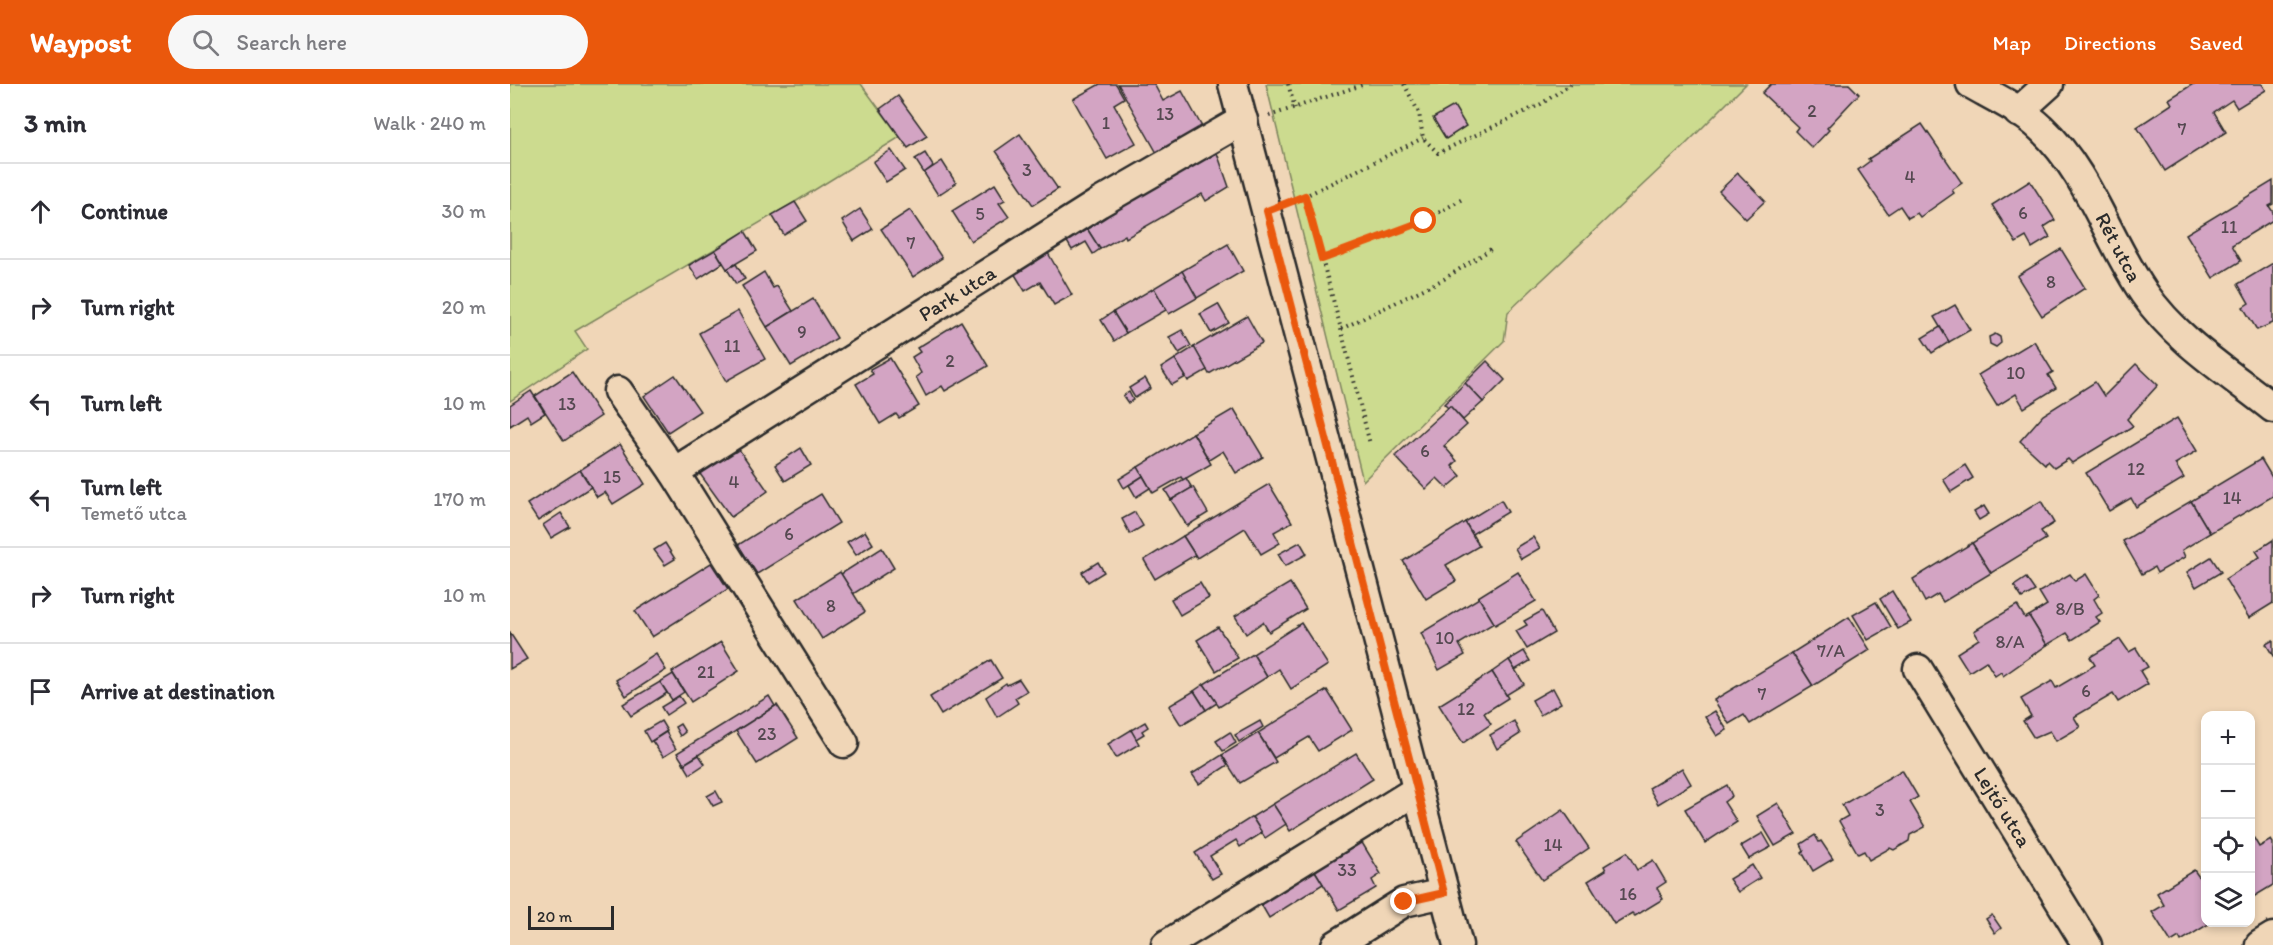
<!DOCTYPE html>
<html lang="en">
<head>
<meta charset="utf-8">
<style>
	body { margin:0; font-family:Itim,sans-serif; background:#f7f7f7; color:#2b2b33 }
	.controls { position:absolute; right:18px; bottom:18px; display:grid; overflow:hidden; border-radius:12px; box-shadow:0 3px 9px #0003 }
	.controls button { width:54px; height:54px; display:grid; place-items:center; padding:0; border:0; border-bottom:2px solid #e1e1e2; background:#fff; color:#2b2b33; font:30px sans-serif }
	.scale { position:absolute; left:18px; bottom:15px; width:86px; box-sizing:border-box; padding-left:6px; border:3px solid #2b2b2b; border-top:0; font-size:16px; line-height:21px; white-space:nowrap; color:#2b2b2b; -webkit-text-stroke:4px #f0d6b7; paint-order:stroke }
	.stop { position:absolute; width:18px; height:18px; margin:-14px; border:4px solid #ea580c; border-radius:50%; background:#fff }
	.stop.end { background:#ea580c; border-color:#fff; box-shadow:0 2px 6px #0008 }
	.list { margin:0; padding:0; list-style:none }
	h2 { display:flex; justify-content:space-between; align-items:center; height:78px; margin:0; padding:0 24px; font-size:26px }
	h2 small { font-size:20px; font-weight:400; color:#7c7c81 }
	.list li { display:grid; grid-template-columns:39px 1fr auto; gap:18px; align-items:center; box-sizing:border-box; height:96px; padding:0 24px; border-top:2px solid #e1e1e2 }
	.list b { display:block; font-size:22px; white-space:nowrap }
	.list p { margin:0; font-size:20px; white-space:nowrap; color:#7c7c81 }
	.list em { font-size:20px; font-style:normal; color:#7c7c81 }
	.icon { flex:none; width:33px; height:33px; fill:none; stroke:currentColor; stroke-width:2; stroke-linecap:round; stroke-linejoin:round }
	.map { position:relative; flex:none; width:1763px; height:861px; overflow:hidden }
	header { display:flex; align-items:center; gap:36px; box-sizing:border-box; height:84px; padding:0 30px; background:#ea580c; color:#fff }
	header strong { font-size:28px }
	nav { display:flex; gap:33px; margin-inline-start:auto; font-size:21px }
	.search { width:420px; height:54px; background:#f7f7f7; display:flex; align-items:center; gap:15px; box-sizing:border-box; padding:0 21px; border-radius:33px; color:#7c7c81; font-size:22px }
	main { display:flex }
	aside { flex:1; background:#fff }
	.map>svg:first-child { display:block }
	.green { fill:#ccdb8f; stroke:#7c835d; stroke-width:1.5 }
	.building { fill:#d3a4c3; stroke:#2b2b2b; stroke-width:1.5 }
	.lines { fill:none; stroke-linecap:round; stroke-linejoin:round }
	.minor-casing { stroke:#2b2b2b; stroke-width:33 }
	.path { stroke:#2b2b2b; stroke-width:4; stroke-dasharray:1.5 4.5; stroke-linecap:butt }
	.minor { stroke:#f0d6b7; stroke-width:28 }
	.route { stroke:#ea580c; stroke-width:8 }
	.labels { text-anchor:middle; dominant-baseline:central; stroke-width:4.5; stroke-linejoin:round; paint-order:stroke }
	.number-label { font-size:18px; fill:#554951 }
	.street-label { font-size:21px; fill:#2b2b2b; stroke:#f0d6b7 }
</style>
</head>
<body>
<header>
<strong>Waypost</strong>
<div class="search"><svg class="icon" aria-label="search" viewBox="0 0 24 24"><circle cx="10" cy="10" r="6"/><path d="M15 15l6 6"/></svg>Search here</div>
<nav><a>Map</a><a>Directions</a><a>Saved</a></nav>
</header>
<main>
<aside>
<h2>3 min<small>Walk · 240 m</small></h2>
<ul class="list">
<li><svg class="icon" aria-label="ahead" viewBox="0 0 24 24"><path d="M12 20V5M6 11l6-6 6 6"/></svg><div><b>Continue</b></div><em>30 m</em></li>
<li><svg class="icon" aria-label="right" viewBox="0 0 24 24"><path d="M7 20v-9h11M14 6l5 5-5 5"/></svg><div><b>Turn right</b></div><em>20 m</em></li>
<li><svg class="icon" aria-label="left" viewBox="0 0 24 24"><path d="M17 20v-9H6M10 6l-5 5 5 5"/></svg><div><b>Turn left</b></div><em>10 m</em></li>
<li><svg class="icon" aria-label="left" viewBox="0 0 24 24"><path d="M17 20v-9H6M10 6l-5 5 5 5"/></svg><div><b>Turn left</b><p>Temető utca</p></div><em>170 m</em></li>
<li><svg class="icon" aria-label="right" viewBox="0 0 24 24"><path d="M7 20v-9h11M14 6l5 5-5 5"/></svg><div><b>Turn right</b></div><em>10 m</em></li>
<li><svg class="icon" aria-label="arrive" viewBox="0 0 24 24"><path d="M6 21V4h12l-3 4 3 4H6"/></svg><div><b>Arrive at destination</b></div></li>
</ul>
</aside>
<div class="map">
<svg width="1763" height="861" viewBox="0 0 1763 861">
	<rect width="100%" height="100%" fill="#f0d6b7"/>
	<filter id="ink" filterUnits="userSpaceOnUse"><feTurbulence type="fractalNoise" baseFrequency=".0167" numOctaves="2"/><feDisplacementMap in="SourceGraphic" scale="12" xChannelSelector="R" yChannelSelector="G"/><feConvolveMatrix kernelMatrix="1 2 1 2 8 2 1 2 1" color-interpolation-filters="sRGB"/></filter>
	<g filter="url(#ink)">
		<g class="green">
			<path d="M0,0H351L390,53L285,118L65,247L77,265L0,317Z"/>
			<path d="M756,0H1236L1172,64L998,228L994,257L853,397Z"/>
		</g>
		<g class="building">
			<path d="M590,0H606L614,14L604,20L626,59L597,75L563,15Z"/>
			<path d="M608,0H644L653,17L672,7L692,43L647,69Z"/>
			<path d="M1261,0H1339L1349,10L1317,44L1319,46L1302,64L1285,47L1288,43L1252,9Z"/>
			<path d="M1683,0H1752L1756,6L1727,24L1722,16L1704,28L1716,48L1655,87L1627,43L1662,20L1659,15Z"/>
			<path d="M388,12L417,52L398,64L370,25Z"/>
			<path d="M944,22L956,42L936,55L923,34Z"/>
			<path d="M1412,40L1452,99L1442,106L1444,109L1410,133L1407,129L1398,134L1390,122L1378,130L1348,86L1360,77L1358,75Z"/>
			<path d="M510,50L548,105L523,121L486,67Z"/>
			<path d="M381,66L395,86L376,98L363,78Z"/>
			<path d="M706,66L719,103L696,117L692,110L616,154L615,151L590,165L576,143Z"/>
			<path d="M415,69L423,82L414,89L405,75Z"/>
			<path d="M432,77L446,99L428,111L414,89Z"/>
			<path d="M1228,89L1255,117L1236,135L1209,107Z"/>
			<path d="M1520,97L1545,136L1534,143L1540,153L1522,164L1516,153L1506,159L1482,121Z"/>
			<path d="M1763,97V120L1759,122L1763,128V136L1722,161L1731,177L1703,194L1676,150Z"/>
			<path d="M485,100L495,116L489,119L499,133L461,157L442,127Z"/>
			<path d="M285,118L297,137L274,151L262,131Z"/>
			<path d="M350,125L363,145L344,157L332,137Z"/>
			<path d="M400,126L432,174L403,193L371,145Z"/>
			<path d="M576,143L590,165L583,170L576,158L562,166L556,156Z"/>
			<path d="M235,147L247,167L217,185L205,166Z"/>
			<path d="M718,160L733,187L687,214L672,187Z"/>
			<path d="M1551,165L1575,204L1532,232L1507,192Z"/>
			<path d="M205,166L213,179L188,195L179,181Z"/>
			<path d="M538,169L562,211L544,221L530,198L515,207L504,189Z"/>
			<path d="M1763,179V239L1747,246L1733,223L1739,219L1728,200Z"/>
			<path d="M226,180L235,195L226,200L217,185Z"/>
			<path d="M672,187L687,214L659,230L644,204Z"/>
			<path d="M254,188L263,204L267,202L283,227L257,243L232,202Z"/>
			<path d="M644,204L656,226L616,249L603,228Z"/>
			<path d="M303,215L327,254L281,282L257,243Z"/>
			<path d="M708,220L719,239L701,249L690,230Z"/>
			<path d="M1445,221L1460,246L1439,258L1424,233Z"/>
			<path d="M228,227L255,275L216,297L189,249Z"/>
			<path d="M603,228L616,249L604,257L591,236Z"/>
			<path d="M737,232L752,259L699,290L684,263Z"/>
			<path d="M451,237L478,282L435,307L432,302L416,312L406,293L411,289L402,273L410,268L407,264Z"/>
			<path d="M1430,243L1439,258L1422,269L1412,254Z"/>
			<path d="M672,246L681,262L669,269L659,253Z"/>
			<path d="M1485,250L1490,253L1491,259L1486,263L1480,260L1479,253Z"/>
			<path d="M1524,257L1543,288L1538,291L1546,304L1514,324L1506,310L1487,322L1468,291Z"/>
			<path d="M684,263L697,286L678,297L665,275Z"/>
			<path d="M380,274L409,322L389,334L386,330L370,340L346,300L363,290L360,285Z"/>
			<path d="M665,275L676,293L662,301L651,284Z"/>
			<path d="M977,277L995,296L973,318L955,299Z"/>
			<path d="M1626,280L1648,301L1617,335L1623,342L1562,379L1558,375L1544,384L1537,377L1535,380L1510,357L1533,331L1585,298L1594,312Z"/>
			<path d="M62,288L91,332L54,357L25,312Z"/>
			<path d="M165,291L190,327L158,348L134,312Z"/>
			<path d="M635,294L641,304L625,314L619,304Z"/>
			<path d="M955,299L973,318L953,336L940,322L938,324L934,320Z"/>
			<path d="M21,307L35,329L21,338L17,331L0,342V321Z"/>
			<path d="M619,308L623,316L618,319L613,312Z"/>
			<path d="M940,322L957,341L934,362L947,377L942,382L951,392L937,404L927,394L916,405L885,372Z"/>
			<path d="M724,325L753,373L726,389L713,367L699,376L683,349Z"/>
			<path d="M1667,334L1687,367L1665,380L1674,394L1626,423L1621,414L1599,427L1576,389Z"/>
			<path d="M683,349L701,380L673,396L671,393L643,409L628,383Z"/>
			<path d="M110,360L135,400L103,420L95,408L87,413L70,386Z"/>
			<path d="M228,364L258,407L221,433L190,390Z"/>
			<path d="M291,364L301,381L275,397L265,381Z"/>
			<path d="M1751,375L1763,395V412L1700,449L1681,417Z"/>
			<path d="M1455,381L1463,394L1441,408L1433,395Z"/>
			<path d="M628,383L633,392L614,404L609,395Z"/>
			<path d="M70,386L81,403L28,437L17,420Z"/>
			<path d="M633,392L640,404L626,413L619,401Z"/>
			<path d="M676,394L682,404L661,416L655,406Z"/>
			<path d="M759,400L782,438L764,448L770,459L751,470L735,444L687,474L673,452Z"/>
			<path d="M683,403L698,429L677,442L661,416Z"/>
			<path d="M311,410L329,439L247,490L228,461Z"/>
			<path d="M991,416L998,428L962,450L955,438Z"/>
			<path d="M1531,417L1544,439L1531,447L1536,455L1481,489L1462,459Z"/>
			<path d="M1681,417L1700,449L1672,466L1675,473L1647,489L1644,483L1632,490L1613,457Z"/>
			<path d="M1474,422L1479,430L1469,436L1464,428Z"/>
			<path d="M625,428L633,442L620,450L612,435Z"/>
			<path d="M51,429L60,443L41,454L33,441Z"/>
			<path d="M955,438L969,462L936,481L946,497L916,515L893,477Z"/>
			<path d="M355,447L363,460L346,471L337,458Z"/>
			<path d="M673,452L685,471L645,495L634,476Z"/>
			<path d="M1023,453L1030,464L1011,475L1005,464Z"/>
			<path d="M1763,456V519L1739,534L1715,495L1750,473L1746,467Z"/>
			<path d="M790,458L797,470L775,482L768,470Z"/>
			<path d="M155,459L165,475L155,481L144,466Z"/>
			<path d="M1462,459L1481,489L1433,518L1428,510L1415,518L1403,495Z"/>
			<path d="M372,464L384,484L343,510L331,490Z"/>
			<path d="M1701,473L1711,488L1686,503L1677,488Z"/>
			<path d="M588,478L594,488L578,498L572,488Z"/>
			<path d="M201,479L218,505L142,553L125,527Z"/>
			<path d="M330,488L355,528L312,555L287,515Z"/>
			<path d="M1008,488L1026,517L985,541L968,513Z"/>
			<path d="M1560,490L1565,497L1576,490L1589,511L1584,515L1592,529L1586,533L1590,538L1562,556L1557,549L1537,561L1519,532L1537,521L1529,508Z"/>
			<path d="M1516,494L1525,507L1512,514L1504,502Z"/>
			<path d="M690,499L699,514L670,531L661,515Z"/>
			<path d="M780,499L796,525L759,548L753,538L736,550L725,532Z"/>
			<path d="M1382,507L1401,538L1388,545L1370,515Z"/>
			<path d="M969,514L984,539L949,560L955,571L929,586L911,549Z"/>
			<path d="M1366,518L1381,543L1358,556L1343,531Z"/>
			<path d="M1507,521L1515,534L1519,532L1537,561L1493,592L1491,588L1485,592L1476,577L1459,588L1447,569L1469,555L1464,547Z"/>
			<path d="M1032,527L1044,549L1017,565L1006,547L1017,541L1014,537Z"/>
			<path d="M1339,533L1360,566L1303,602L1282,569Z"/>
			<path d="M791,539L818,581L781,605L769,585L757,593L743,570Z"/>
			<path d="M708,543L728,574L706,587L687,556Z"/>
			<path d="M0,549L17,575L0,585Z"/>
			<path d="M1610,555L1619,568L1626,564L1638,583L1630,587L1638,600L1608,618L1603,610L1564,633L1570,643L1546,657L1540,647L1524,654L1513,637L1521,632L1511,615L1542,597L1546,604L1585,581L1580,573Z"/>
			<path d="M1763,556V572L1756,560Z"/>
			<path d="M211,558L229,587L181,618L162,588Z"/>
			<path d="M1014,567L1020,577L1005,586L999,576Z"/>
			<path d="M1282,569L1303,602L1240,640L1234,631L1219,640L1204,616Z"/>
			<path d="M146,570L156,586L116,612L106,596Z"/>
			<path d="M743,570L757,593L709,623L694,600Z"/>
			<path d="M481,576L492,594L431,631L420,613Z"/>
			<path d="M999,576L1014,600L996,611L982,588Z"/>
			<path d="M982,588L998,614L974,629L981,640L953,659L929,621Z"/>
			<path d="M163,590L174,608L162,616L150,598Z"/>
			<path d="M509,595L517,607L505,614L508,619L487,633L476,613L496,599L497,601Z"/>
			<path d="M150,598L157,609L121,632L113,620Z"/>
			<path d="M694,600L707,619L696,626L684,607Z"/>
			<path d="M1043,604L1051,619L1030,631L1022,616Z"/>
			<path d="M817,606L842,646L808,667L799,653L764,674L748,649Z"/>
			<path d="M684,607L696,626L671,641L659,622Z"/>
			<path d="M169,612L174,619L156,631L151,623Z"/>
			<path d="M259,612L265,622L174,680L167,669Z"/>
			<path d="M267,621L288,654L247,680L226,647Z"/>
			<path d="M1205,627L1217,646L1207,652L1195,633Z"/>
			<path d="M151,637L157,647L140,658L134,647Z"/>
			<path d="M750,637L753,643L729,658L725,651Z"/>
			<path d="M1004,637L1010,650L987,665L980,651Z"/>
			<path d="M635,638L638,643L632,647L634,650L626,655L621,646Z"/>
			<path d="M170,640L175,648L170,652L165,643Z"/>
			<path d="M621,646L629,660L606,674L598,660Z"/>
			<path d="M156,648L166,665L153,673L142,657Z"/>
			<path d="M720,648L726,659L713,667L706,657Z"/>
			<path d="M748,649L766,678L730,699L712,671Z"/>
			<path d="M846,669L863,695L780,747L763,720Z"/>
			<path d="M189,671L195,680L180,690L174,680Z"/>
			<path d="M712,671L718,681L689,700L682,690Z"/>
			<path d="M1172,684L1181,700L1148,720L1139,704Z"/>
			<path d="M1392,686L1408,713L1400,718L1415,743L1400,751L1399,757L1384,766L1380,764L1359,776L1354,767L1348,770L1329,737L1338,732L1332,721Z"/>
			<path d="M1217,701L1222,712L1214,718L1227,738L1195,759L1175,725Z"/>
			<path d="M206,707L212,718L203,722L197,712Z"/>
			<path d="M1268,719L1286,750L1265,762L1247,732Z"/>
			<path d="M763,720L776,740L755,754L742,733Z"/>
			<path d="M1053,726L1079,764L1032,796L1006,758Z"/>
			<path d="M742,733L752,749L730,763L726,756L700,772L711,790L702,795L685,769Z"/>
			<path d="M1253,749L1261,763L1239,775L1231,762Z"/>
			<path d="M1305,751L1309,758L1311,757L1323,775L1303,787L1292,768L1294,766L1291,760Z"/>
			<path d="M1742,751L1749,763L1761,756L1763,759V801L1740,815Z"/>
			<path d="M848,752L871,790L862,796L866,804L829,826L802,782Z"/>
			<path d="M1117,768L1127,786L1143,776L1156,798L1147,804L1153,815L1125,832L1122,829L1104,840L1078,797L1096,786L1094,782Z"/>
			<path d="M1242,781L1250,794L1228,808L1219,795Z"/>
			<path d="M802,782L813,800L759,834L748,815Z"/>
			<path d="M1684,786L1689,793L1696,790V838H1702L1671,857L1669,853L1661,858L1642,828L1654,821L1647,809Z"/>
			<path d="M1482,831L1491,844L1485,849L1476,835Z"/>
		</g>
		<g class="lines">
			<g class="minor-casing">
				<g id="minor">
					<path d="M723,0L948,861"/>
					<path d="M1461,0C1484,13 1512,26 1531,44C1579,89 1597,155 1634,209C1666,256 1719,289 1763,324"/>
					<path d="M1508,28L1539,0"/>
					<path d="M108,307L164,388"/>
					<path d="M1408,585L1577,861"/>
					<path d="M334,659L164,388L589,119L733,36"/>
					<path d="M656,861L907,706"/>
					<path d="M826,861L894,818L934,809"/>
					<path d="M1750,861L1763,853"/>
				</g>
			</g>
			<g class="path">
				<path d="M778,0L785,24"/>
				<path d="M894,0L909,29L913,54L928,69L1031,20L1061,0"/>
				<path d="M759,32L855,0"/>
				<path d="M795,112L831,245L934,195L984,163"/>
				<path d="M783,118L913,54"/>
				<path d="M812,175L914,137L954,114"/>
				<path d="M831,245L860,360"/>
			</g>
			<use href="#minor" class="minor"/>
		</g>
	</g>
	<g class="lines" filter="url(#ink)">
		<path class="route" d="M894,818L934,809L757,127L795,112L812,175L914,137"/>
	</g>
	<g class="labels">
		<g class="number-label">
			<text x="1302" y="27">2</text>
			<text x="655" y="30">13</text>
			<text x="596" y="39">1</text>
			<text x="1672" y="45">7</text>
			<text x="517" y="86">3</text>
			<text x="1400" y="93">4</text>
			<text x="1513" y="129">6</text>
			<text x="470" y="130">5</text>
			<text x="1719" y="143">11</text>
			<text x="401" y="159">7</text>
			<text x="1541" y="198">8</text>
			<text x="292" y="248">9</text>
			<text x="222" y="262">11</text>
			<text x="440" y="277">2</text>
			<text x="1506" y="289">10</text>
			<text x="57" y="320">13</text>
			<text x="915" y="367">6</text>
			<text x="1626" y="385">12</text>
			<text x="102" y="393">15</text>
			<text x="224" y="398">4</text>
			<text x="1722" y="414">14</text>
			<text x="279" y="450">6</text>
			<text x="321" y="522">8</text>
			<text x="1560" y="525">8/B</text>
			<text x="935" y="554">10</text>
			<text x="1500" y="558">8/A</text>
			<text x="1321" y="567">7/A</text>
			<text x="196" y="588">21</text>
			<text x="1576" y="607">6</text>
			<text x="1252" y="610">7</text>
			<text x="956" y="625">12</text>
			<text x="257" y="650">23</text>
			<text x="1370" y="726">3</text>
			<text x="1043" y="761">14</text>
			<text x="837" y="786">33</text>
			<text x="1118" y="810">16</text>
		</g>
		<g class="street-label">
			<text transform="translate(1609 163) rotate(62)">Rét utca</text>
			<text transform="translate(447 209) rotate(-32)">Park utca</text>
			<text transform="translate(1493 723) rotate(58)">Lejtő utca</text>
		</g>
	</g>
</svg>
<div class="controls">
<button>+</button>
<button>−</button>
<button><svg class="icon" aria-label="locate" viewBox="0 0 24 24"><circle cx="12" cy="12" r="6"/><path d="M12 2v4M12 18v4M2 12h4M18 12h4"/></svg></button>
<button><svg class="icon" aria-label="layers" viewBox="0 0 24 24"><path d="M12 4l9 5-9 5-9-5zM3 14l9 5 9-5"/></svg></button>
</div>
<div class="scale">20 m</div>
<div class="stop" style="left:914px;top:137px"></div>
<div class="stop end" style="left:894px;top:818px"></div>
</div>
</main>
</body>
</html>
